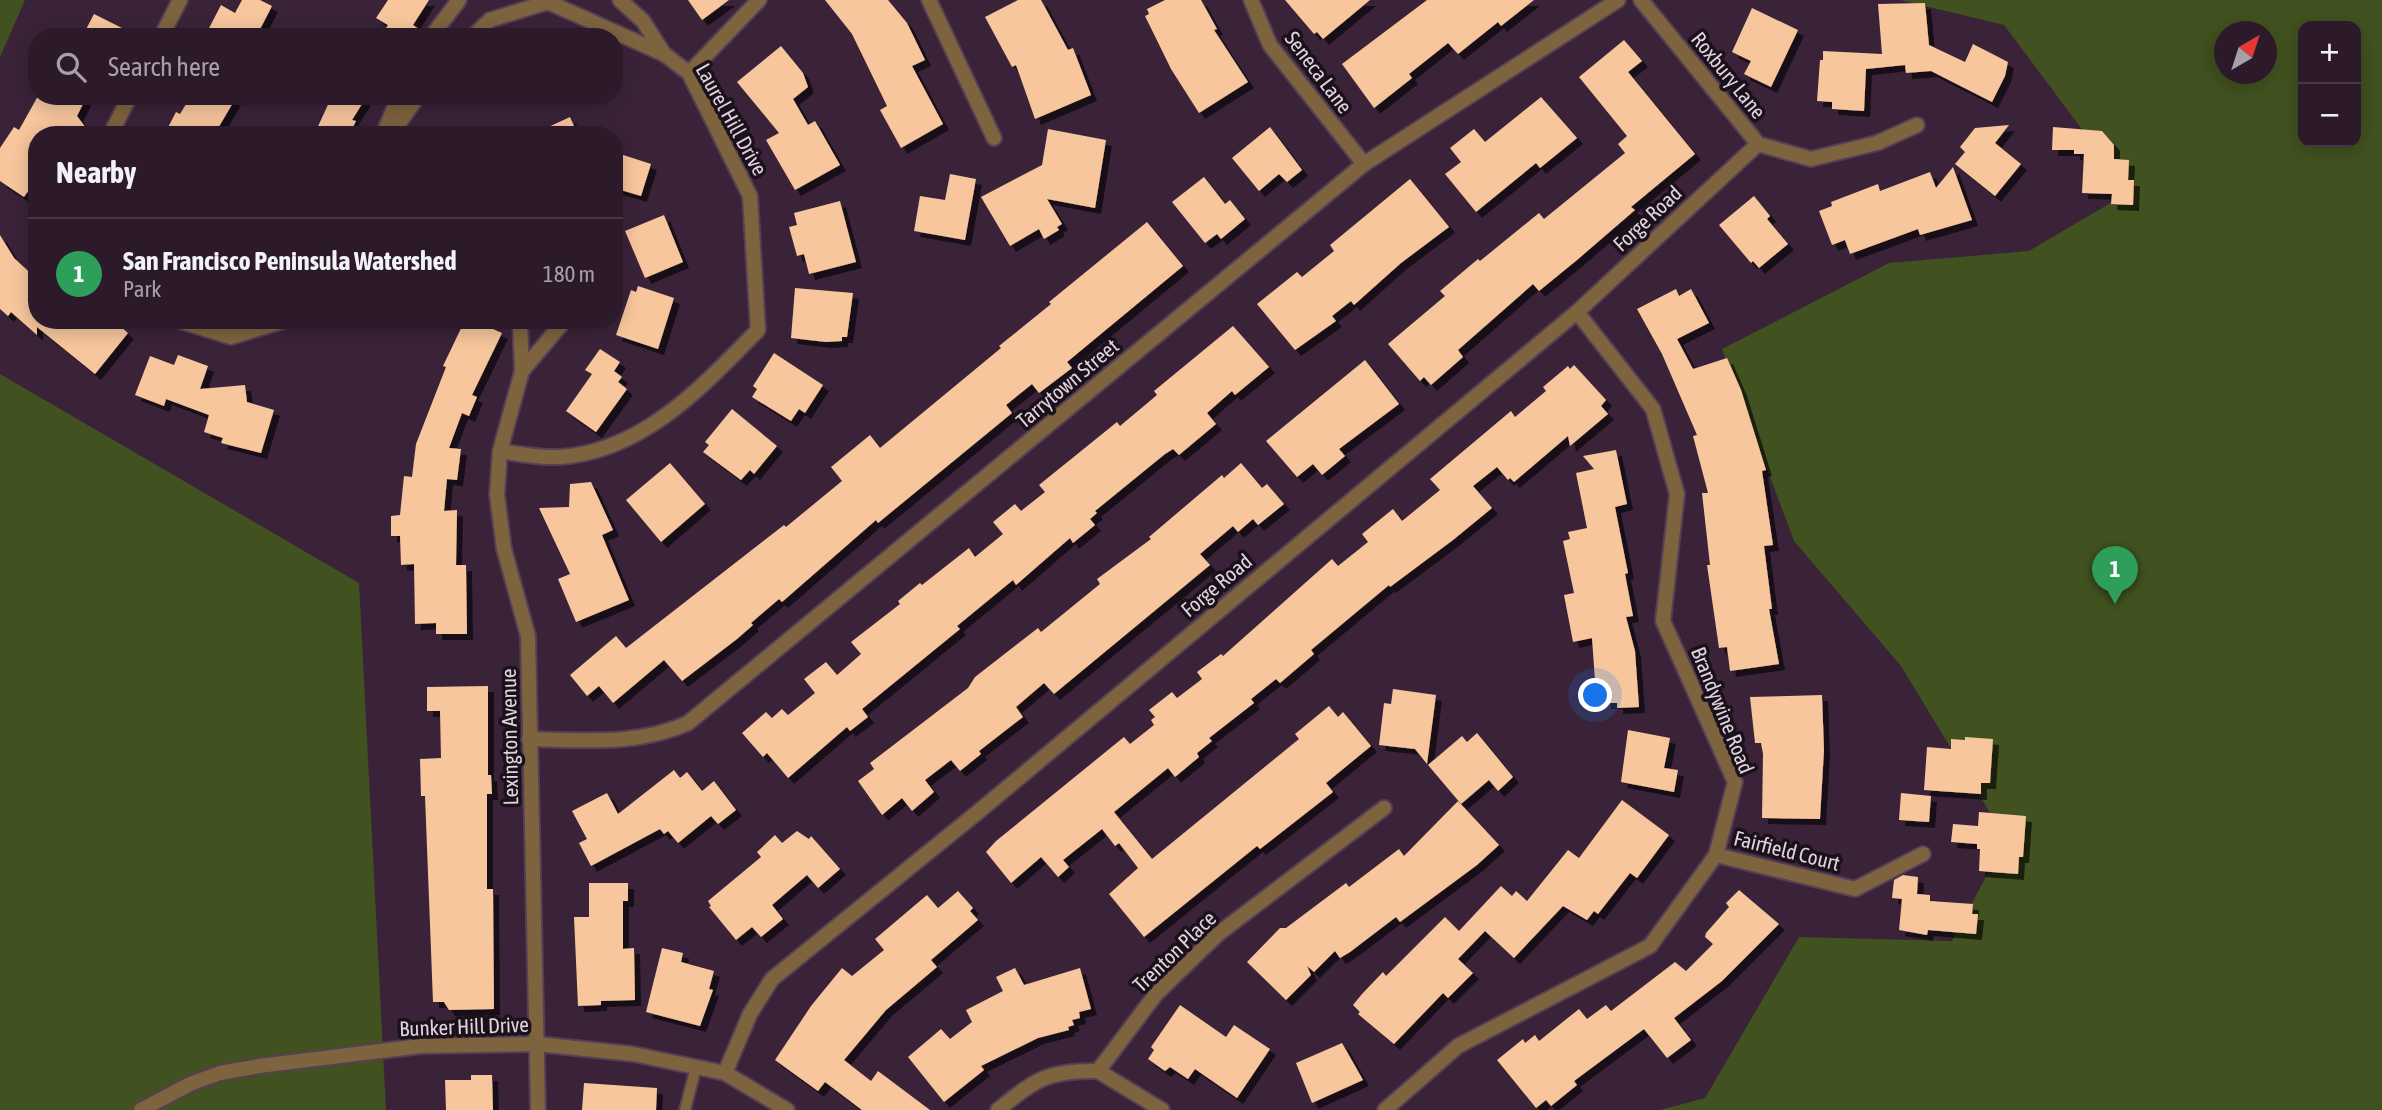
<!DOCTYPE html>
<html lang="en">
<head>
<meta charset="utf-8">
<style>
	body { margin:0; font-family:"Asap Condensed",sans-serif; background:#382737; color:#f1f3f6 }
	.controls { position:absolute; right:21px; top:21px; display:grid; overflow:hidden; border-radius:14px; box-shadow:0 4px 18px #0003 }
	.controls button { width:63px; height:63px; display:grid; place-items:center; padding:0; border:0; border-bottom:2px solid #483847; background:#2c1a2b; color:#f1f3f6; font:35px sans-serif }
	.compass { position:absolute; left:2214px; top:21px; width:63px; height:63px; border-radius:50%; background:#2c1a2b; box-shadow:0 4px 18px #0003; rotate:39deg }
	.you { position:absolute; left:1596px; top:696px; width:24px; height:24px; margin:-18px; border:5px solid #fff; border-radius:50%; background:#1a73e8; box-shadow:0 0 0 10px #1a73e833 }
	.badge { display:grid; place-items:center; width:46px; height:46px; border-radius:50%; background:#f19ab2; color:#fff; font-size:23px; font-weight:700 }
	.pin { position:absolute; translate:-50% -58px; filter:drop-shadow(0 2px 4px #0008) }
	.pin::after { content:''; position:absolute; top:37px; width:24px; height:21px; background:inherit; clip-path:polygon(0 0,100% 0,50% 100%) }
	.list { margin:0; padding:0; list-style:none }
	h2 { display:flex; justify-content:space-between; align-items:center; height:91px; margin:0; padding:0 28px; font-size:30px }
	h2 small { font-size:23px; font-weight:400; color:#a6a1a9 }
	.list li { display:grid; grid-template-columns:46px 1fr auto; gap:21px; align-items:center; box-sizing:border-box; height:112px; padding:0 28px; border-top:2px solid #483847 }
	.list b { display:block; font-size:26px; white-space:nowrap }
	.list p { margin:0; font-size:23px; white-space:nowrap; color:#a6a1a9 }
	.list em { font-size:23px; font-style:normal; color:#a6a1a9 }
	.icon { flex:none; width:38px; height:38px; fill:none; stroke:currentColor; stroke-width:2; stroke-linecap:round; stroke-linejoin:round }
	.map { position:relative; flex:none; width:2382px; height:1110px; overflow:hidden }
	.search { position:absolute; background:#2c1a2b; box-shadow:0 4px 18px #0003; left:28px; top:28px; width:595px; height:77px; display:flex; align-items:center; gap:18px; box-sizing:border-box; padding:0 24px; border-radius:28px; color:#a6a1a9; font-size:26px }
	.panel { position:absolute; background:#2c1a2b; box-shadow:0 4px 18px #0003; left:28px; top:126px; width:595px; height:203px; border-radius:28px }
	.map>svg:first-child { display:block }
	.green { fill:#41511f; fill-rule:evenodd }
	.building { fill:#f7c69d; filter:url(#shadow) }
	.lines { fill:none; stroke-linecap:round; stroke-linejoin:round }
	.service-casing { stroke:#553f54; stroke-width:14 }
	.minor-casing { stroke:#553f54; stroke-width:18 }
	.tertiary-casing { stroke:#553f54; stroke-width:18 }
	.service { stroke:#7e633f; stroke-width:10 }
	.minor { stroke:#7e633f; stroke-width:14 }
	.tertiary { stroke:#7e633f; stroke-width:14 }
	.labels { text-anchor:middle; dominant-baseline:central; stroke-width:7; stroke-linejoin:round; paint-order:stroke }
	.street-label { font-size:21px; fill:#e1d2e0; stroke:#1b111a }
</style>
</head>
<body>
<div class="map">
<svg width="2382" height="1110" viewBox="0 0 2382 1110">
	<defs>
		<filter id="shadow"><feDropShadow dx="6" dy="6" stdDeviation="0" flood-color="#0009"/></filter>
	</defs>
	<rect width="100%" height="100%" fill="#3a2339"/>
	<g class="green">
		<path d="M0,0H25L0,57Z"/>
		<path d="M1900,0H2382V1110H1660L1705,1098L1799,937L1952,941L2006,839L1901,666L1794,541L1722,349L1889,263L2029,251L2129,192L2004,25ZM2303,26H2356V142H2303ZM2224,32H2266V74H2224Z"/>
		<path d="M0,374L359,583L386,1110H0Z"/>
	</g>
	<g class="building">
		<path d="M242,0H260L272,6L256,37H216L207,32L221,5L235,13Z"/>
		<path d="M388,0H429L413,25L423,32L421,37H381L388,25L376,18Z"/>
		<path d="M688,0H729L702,20Z"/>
		<path d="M825,0H888L907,23L925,60L912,66L943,124L901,148L880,110L887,106L852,34Z"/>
		<path d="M1018,0H1041L1068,50L1073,48L1091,95L1035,119L1016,65L1012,67L985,17Z"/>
		<path d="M1165,0H1201L1217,29L1214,30L1248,82L1199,113L1171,69L1145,16L1149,14L1147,9Z"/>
		<path d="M1285,0H1370L1323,39L1317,32L1314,34Z"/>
		<path d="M1427,0H1534L1501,26L1498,22L1458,54L1448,43L1409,74L1412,78L1374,108L1342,64Z"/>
		<path d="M1925,3L1929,45L1965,62L1973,44L2008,62L2005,76L1992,102L1931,71L1906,73L1905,65L1866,69L1864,111L1832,109V102L1817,101L1820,60H1823V51L1882,54L1878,4Z"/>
		<path d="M1752,8L1798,30L1771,87L1744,74L1751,61L1732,52Z"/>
		<path d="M94,14L140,37H82Z"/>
		<path d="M1624,40L1642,61L1628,72L1695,154L1631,207L1635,210L1577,260L1539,291L1533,284L1458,350L1463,357L1431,385L1424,377L1420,381L1388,344L1445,296L1440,291L1478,259L1480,261L1539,213L1544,219L1625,153L1618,144L1627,136L1579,77Z"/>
		<path d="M781,46L803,73L808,87L793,99L808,125L815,121L840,165L795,190L766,140L779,133L737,82Z"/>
		<path d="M38,96H87L77,116L86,128L79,135H37V163L29,175L36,180L24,197L0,181V148L14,127L19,130Z"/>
		<path d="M191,96H237L214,135H164L176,112L180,114Z"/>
		<path d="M332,96H367L352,120L356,121L349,135H314Z"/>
		<path d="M1541,97L1577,138L1540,168L1536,163L1476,212L1445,174L1461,162L1450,148L1474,129L1485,142Z"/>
		<path d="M570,117L578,135H531Z"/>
		<path d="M2009,125L1995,143L2021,164L1995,196L1955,164L1965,152L1960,147L1975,128Z"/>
		<path d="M1270,127L1302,170L1287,182L1279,174L1259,191L1232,158Z"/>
		<path d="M2053,127L2102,131L2114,145V159L2129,160L2128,180H2134L2133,205L2111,204L2112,194L2082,193L2084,154H2074V150H2052Z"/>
		<path d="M1048,129L1106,140L1095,208L1047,199L1062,224L1057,227L1059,230L1044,239L1039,229L1010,246L981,197L1042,165Z"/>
		<path d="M614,152L651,164L641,196L614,188Z"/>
		<path d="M1953,167L1972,220L1920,235L1918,229L1850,254L1845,240L1832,245L1819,211L1832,206L1831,202L1878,184L1880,191L1930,172L1936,188Z"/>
		<path d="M950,174L976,179L965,240L914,231L920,196L945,200Z"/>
		<path d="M1204,177L1225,204L1230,200L1245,219L1221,239L1217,234L1205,243L1172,202Z"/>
		<path d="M1410,179L1449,227L1401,263L1354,305L1351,301L1332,316L1336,321L1295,350L1257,304L1297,272L1302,277L1334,251L1330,245Z"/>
		<path d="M1754,196L1770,216L1767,219L1788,244L1759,268L1753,261L1751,263L1719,225Z"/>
		<path d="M840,201L856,262L809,274L804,254L797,256L789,227L797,225L794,213Z"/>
		<path d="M664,215L683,262L645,278L625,231Z"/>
		<path d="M1147,222L1183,266L1067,362L1072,368L1039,393L1032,384L1006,405L1012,413L878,523L876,520L782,602L779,599L751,623L753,625L737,639L682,681L664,660L613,703L599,686L587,696L570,675L616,636L626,648L784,525L786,527L842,481L831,467L870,435L880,448L1001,348L999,346L1051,304L1049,302Z"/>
		<path d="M0,235L14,258L37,279V320H113L128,333L95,374L37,327V335L11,312L8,316L0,309Z"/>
		<path d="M638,286L674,298L658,349L616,335L631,290L636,292Z"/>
		<path d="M795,288L853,293L847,337H842V341L826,342L791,338Z"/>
		<path d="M1676,289L1679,296L1691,289L1709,323L1677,339L1693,369L1727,358L1741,390L1766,470L1762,471L1773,545L1764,546L1772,609H1769L1779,664L1730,671L1727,647L1719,648L1707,565H1710L1702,493H1708L1693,436L1697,435L1662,354L1637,309Z"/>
		<path d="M465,320H486L484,325L502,333L472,395L477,397L469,416L462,413L449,448L461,449L457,480L447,479L444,511L457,510L456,565H466L467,634H436V623L415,624L414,564L401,565L400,536H391V516L400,515L404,476L412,477L416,444L446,367L443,366Z"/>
		<path d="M1233,326L1269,367L1235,395L1232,391L1207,413L1216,424L1179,455L1173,449L1165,454L1095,511L1097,513L1090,519L1095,525L1073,543L1070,538L1016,585L1013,580L957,626L960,629L862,709L868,717L850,731L847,727L788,778L767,753L763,757L742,733L766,712L772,718L782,709L788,715L815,693L804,679L826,662L837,675L861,654L851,642L900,604L898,601L920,583L922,585L969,548L975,557L1003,534L993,522L1015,504L1021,511L1045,492L1039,485L1117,422L1120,426L1157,395L1154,391Z"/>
		<path d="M600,349L620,362L614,371L622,377L618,382L627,389L596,432L566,411L592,374L585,370Z"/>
		<path d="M774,353L823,385L805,413L799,409L791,421L752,397L757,389L753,386Z"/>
		<path d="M178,355L208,366L200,389L245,385L247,402L274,410L261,453L221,443L223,438L204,432L209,415L166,399L164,406L135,395L150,356L174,365Z"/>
		<path d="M1365,360L1399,404L1339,449L1345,456L1322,475L1313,464L1297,477L1266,441Z"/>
		<path d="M1574,365L1606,400L1601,406L1608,414L1570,446L1568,436L1514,482L1510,478L1508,480L1497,467L1473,486L1492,508L1453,540L1390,587L1389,585L1311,650L1314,654L1280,683L1276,679L1251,699L1254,703L1209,738L1212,741L1197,753L1199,757L1175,777L1168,768L1114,812L1152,859L1299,739L1295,734L1329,706L1338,717L1343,712L1371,746L1326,783L1333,792L1260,849L1257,846L1144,937L1109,894L1138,868L1119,843L1115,846L1102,829L1063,860L1069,867L1058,877L1041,857L1011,883L986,852L996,841L1124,737L1130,744L1154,725L1151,720L1155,717L1149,710L1172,692L1177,698L1202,679L1197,672L1221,654L1223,656L1332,559L1338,566L1368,542L1362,534L1393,509L1402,521L1440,490L1430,479L1511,411L1515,417L1546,391L1543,387L1568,366L1570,369Z"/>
		<path d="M732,409L777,446L754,474L750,470L741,480L703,452L709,445L705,442Z"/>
		<path d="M1616,450L1627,504L1615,507L1628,573L1625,574L1633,616L1626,617L1635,651L1639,707L1617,708V703H1605V695H1596L1592,638L1573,642L1564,595L1574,593L1563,541L1570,539L1568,532L1587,528L1576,473L1594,469L1583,456Z"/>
		<path d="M670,463L705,504L661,542L626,500Z"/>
		<path d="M1241,463L1262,488L1267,484L1284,504L1258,525L1253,519L1238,532L1233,526L1200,554L1210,565L1054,694L1044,683L1016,707L1023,717L979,751L981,754L960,771L951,760L925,780L934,792L912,811L902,798L882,815L858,781L874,769L870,763L968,688L975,677L1038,628L1041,632L1100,584L1097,579L1151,539L1149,537L1222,475L1224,478Z"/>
		<path d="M591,482L613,530L602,535L629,600L576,622L558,579L570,574L539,508L569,507L570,484Z"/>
		<path d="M488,686V775H491L492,794H487V889H493L494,1009L449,1010L444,1002H433L425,796H421L420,759L441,758L440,711H427V687Z"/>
		<path d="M1393,689L1436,695L1427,764L1415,749L1379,745L1384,703L1391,704Z"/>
		<path d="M1822,695L1824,750L1820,819L1762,818L1763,754L1761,743H1755L1750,697Z"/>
		<path d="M1628,730L1670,738L1664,768L1678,770L1674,792L1621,782Z"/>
		<path d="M1477,733L1513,777L1498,791L1489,780L1461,804L1428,765L1462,736L1467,742Z"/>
		<path d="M1965,737L1993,739L1990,783H1981V794L1924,790L1927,747L1951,749V739L1965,740Z"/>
		<path d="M674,770L680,778L687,772L702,791L714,781L736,810L718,824L711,816L678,843L668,831L664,834L660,829L591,866L579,843L587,839L572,811L607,793L618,814Z"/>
		<path d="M1901,793L1931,796L1929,822L1899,820Z"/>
		<path d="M1622,800L1669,835L1637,878L1630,873L1598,914L1594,911L1587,920L1563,906L1514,958L1485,931L1458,959L1473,973L1448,998L1443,993L1394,1044L1358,1014L1360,1012L1353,1005L1362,994L1383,972L1386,976L1445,917L1459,931L1501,886L1512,896L1516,891L1527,901L1568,850L1579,858Z"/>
		<path d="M1458,801L1499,845L1477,865L1400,922L1396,917L1350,952L1340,958L1335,951L1314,972L1307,966L1311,975L1286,1000L1247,962L1280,928H1286L1346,883L1349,887L1399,849L1404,856Z"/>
		<path d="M1979,812L2026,816L2023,857H2019L2018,874L1979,871L1980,849H1977V844L1951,842L1953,824L1978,826Z"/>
		<path d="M797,831L809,839L811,836L840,869L818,888L807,875L772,905L783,919L761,937L752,927L736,940L709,907L711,906L708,901L761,857L757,852L775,835L782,843Z"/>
		<path d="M1903,875L1918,877L1917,894L1930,895V901L1973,904L1972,914H1978L1976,934L1928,930L1927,935L1899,930L1902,899L1892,898L1894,880Z"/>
		<path d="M589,883H628V901H623V949L634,948L635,1000L601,1001V1005L578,1006L574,917H589Z"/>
		<path d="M1739,890L1779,924L1722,981L1674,1018L1691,1040L1667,1058L1644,1029L1574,1081L1577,1085L1551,1106L1546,1100L1536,1108L1497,1060L1523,1039L1525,1043L1535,1035L1539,1041L1579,1009L1587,1019L1606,1005L1611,1011L1675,962L1686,971L1713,944L1705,937L1706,933L1729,907L1726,903Z"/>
		<path d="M958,891L973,908L970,911L978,920L931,960L937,967L886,1010L844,1060L871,1081L878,1071L930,1110H862L825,1082L818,1091L775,1060L811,1006L842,968L852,976L884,950L875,939L927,895L938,908Z"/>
		<path d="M662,948L683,953L681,962L714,971L709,989L713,990L700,1026L646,1012Z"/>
		<path d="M1015,968L1024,985L1080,968L1091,1009L1079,1012L1080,1018L1072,1020L1074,1025L1068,1027L1069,1030L1038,1038L981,1066L984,1070L944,1102L908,1057L941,1029L950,1039L972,1022L966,1010L1003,991L996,977Z"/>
		<path d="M1180,1005L1226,1037L1234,1025L1270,1049L1237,1098L1195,1069L1188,1079L1170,1067L1165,1071L1148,1059L1154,1050L1151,1047Z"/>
		<path d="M1342,1043L1363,1080L1312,1103L1296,1063Z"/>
		<path d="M471,1075H492L493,1110H446L445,1080H471Z"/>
		<path d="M584,1083L657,1088L656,1110H582Z"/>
	</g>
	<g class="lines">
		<g class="service-casing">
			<path id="service" d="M685,1110L696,1067"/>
		</g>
		<g class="minor-casing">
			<g id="minor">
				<path d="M929,0L994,138"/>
				<path d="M1251,0L1270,45L1364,164"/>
				<path d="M1641,0L1758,144L1811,159L1877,143L1917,125"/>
				<path d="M161,37L180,0"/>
				<path d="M431,37L459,0"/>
				<path d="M472,37L490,20L548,2L664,54"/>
				<path d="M689,73L759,0"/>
				<path d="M110,135L130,96"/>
				<path d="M383,135L399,96"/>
				<path d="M391,135L418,96"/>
				<path d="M176,320L231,337L287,320"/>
				<path d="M520,320L522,371L500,451L497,495L504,549L528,636L538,1110"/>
				<path d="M522,371L565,320"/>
				<path d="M500,451C519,454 540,458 559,457C643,452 703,386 758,330L750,196L689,73L664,54L643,21L620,0"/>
				<path d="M529,739C583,740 638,746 688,723L1364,164L1618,0"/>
				<path d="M1716,855L1855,889L1923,854"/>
				<path d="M1098,1071L1162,1110"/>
				<path d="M725,1073L750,1014L772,979L978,812L1577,312L1758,144"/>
				<path d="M998,1110C1036,1079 1048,1070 1098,1071L1156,994L1218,934L1384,808"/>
				<path d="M1385,1110L1458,1046L1650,946L1716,855L1735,782L1663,621L1677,494L1653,409L1577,312"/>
			</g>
		</g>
		<g class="tertiary-casing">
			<path id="tertiary" d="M141,1110L190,1084L220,1073L259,1066L421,1046L537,1044L633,1054L725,1073L787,1110"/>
		</g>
		<use href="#service" class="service"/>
		<use href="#minor" class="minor"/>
		<use href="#tertiary" class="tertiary"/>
	</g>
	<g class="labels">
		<g class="street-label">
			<text transform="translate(1319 72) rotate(53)">Seneca Lane</text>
			<text transform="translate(1729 75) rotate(51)">Roxbury Lane</text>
			<text transform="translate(732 119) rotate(61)">Laurel Hill Drive</text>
			<text transform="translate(1647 218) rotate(-43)">Forge Road</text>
			<text transform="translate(1067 383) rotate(-40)">Tarrytown Street</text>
			<text transform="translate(1216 585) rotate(-40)">Forge Road</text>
			<text transform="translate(1723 710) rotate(68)">Brandywine Road</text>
			<text transform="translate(509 737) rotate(-91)">Lexington Avenue</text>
			<text transform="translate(1787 850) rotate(14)">Fairfield Court</text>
			<text transform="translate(1174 951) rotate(-44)">Trenton Place</text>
			<text transform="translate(464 1026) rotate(-2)">Bunker Hill Drive</text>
		</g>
	</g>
</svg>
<div class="controls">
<button>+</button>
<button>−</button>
</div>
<svg class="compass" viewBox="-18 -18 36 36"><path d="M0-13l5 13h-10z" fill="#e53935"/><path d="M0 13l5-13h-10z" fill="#a6a1a9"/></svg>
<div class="you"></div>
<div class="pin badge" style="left:2115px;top:604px;background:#2e9e5b">1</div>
<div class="search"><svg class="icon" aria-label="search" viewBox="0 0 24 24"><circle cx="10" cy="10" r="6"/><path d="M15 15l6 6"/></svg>Search here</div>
<section class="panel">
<h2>Nearby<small></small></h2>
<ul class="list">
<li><span class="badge" style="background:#2e9e5b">1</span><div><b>San Francisco Peninsula Watershed</b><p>Park</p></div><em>180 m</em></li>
</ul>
</section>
</div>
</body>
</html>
